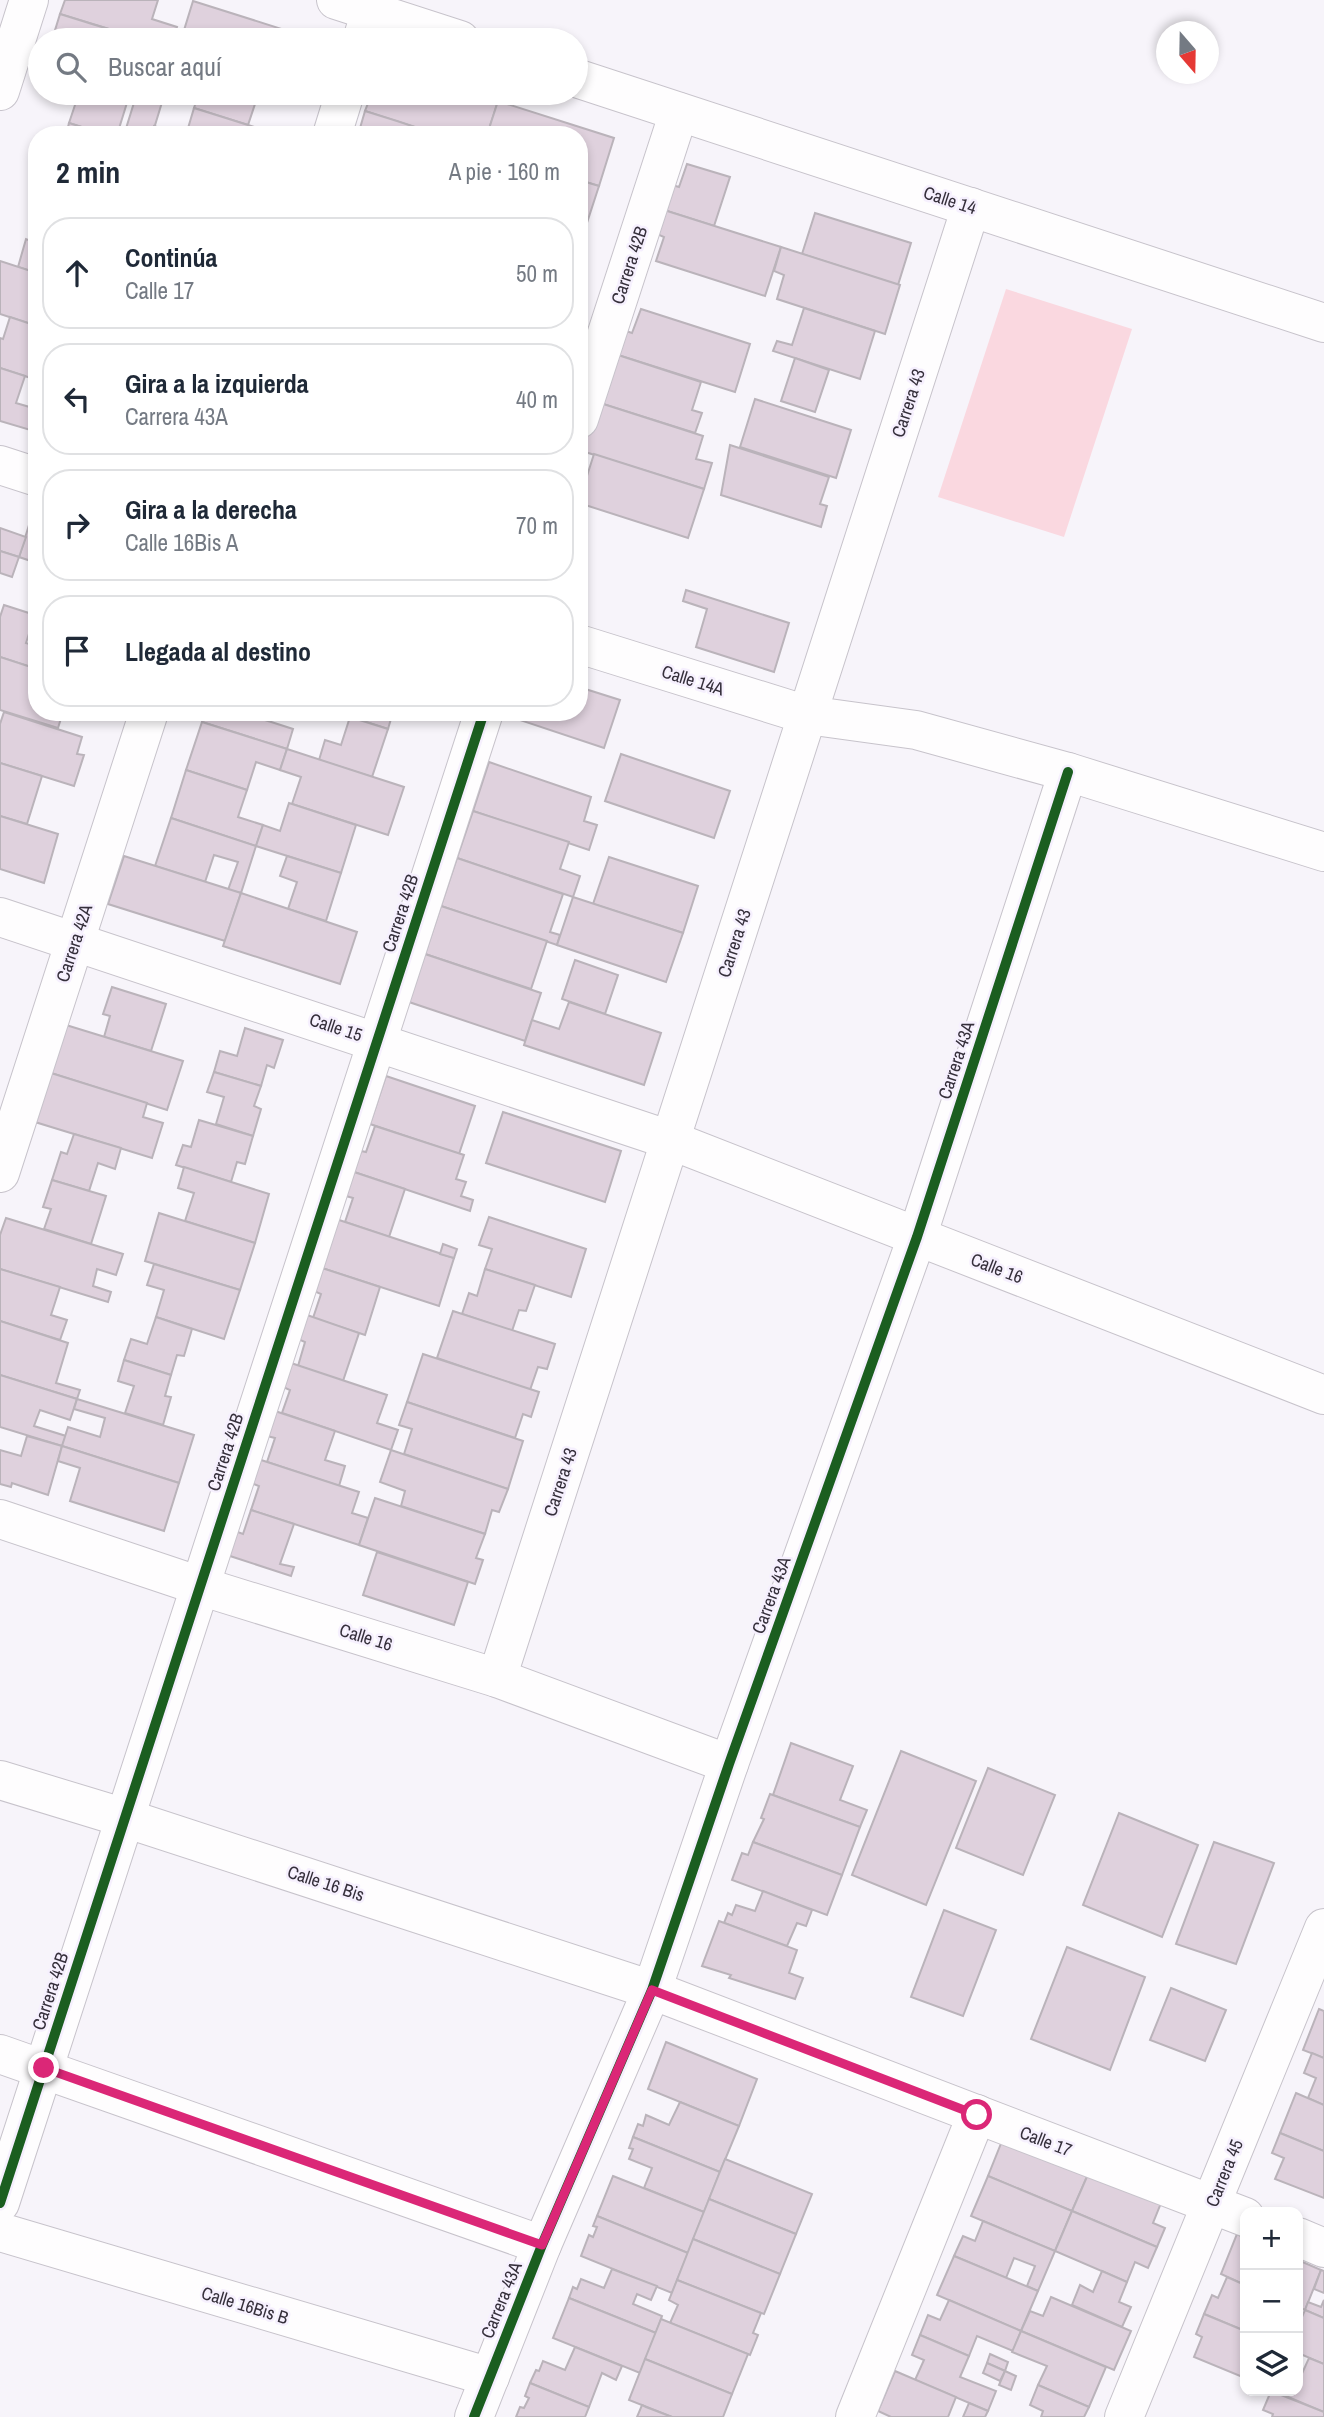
<!DOCTYPE html>
<html lang="es">
<head>
<meta charset="utf-8">
<style>
	body { margin:0; font-family:"Archivo Narrow",sans-serif; background:#f6f6f7; color:#1f2937 }
	.controls { position:absolute; right:21px; bottom:21px; display:grid; overflow:hidden; border-radius:14px; box-shadow:0 4px 10px #0003 }
	.controls button { width:63px; height:63px; display:grid; place-items:center; padding:0; border:0; border-bottom:2px solid #e0e1e3; background:#fff; color:#1f2937; font:35px sans-serif }
	.compass { position:absolute; left:1156px; top:21px; width:63px; height:63px; border-radius:50%; background:#fff; box-shadow:0 4px 10px #0003; rotate:160deg }
	.stop { position:absolute; width:21px; height:21px; margin:-16px; border:5px solid #db2777; border-radius:50%; background:#fff }
	.stop.end { background:#db2777; border-color:#fff; box-shadow:0 2px 7px #0008 }
	.list { margin:0; padding:0; list-style:none }
	h2 { display:flex; justify-content:space-between; align-items:center; height:91px; margin:0; padding:0 28px; font-size:30px }
	h2 small { font-size:23px; font-weight:400; color:#747a83 }
	.list li { display:grid; grid-template-columns:46px 1fr auto; gap:21px; align-items:center; box-sizing:border-box; height:112px; margin:0 14px 14px; padding:0 14px; border:2px solid #e0e1e3; border-radius:28px }
	.list b { display:block; font-size:26px; white-space:nowrap }
	.list p { margin:0; font-size:23px; white-space:nowrap; color:#747a83 }
	.list em { font-size:23px; font-style:normal; color:#747a83 }
	.icon { flex:none; width:38px; height:38px; fill:none; stroke:currentColor; stroke-width:2; stroke-linecap:round; stroke-linejoin:round }
	.map { position:relative; flex:none; width:1324px; height:2417px; overflow:hidden }
	.search { position:absolute; background:#fff; box-shadow:0 4px 10px #0003; left:28px; top:28px; width:560px; height:77px; display:flex; align-items:center; gap:18px; box-sizing:border-box; padding:0 24px; border-radius:38px; color:#747a83; font-size:26px }
	.panel { position:absolute; background:#fff; box-shadow:0 4px 10px #0003; left:28px; top:126px; width:560px; height:595px; border-radius:28px }
	.map>svg:first-child { display:block }
	.green { fill:#fad8e0 }
	.building { fill:#dfd1dd; stroke:#bab3ba; stroke-width:2 }
	.lines { fill:none; stroke-linecap:round; stroke-linejoin:round }
	.street-casing { stroke:#c7c3cb; stroke-width:40 }
	.secondary-casing { stroke:#c7c3cb; stroke-width:40 }
	.street { stroke:#fefdfe; stroke-width:38 }
	.secondary { stroke:#fefdfe; stroke-width:38 }
	.cycleway-casing { stroke:#f6f0fe; stroke-width:15 }
	.cycleway { stroke:#1b5e20; stroke-width:10 }
	.route { stroke:#db2777; stroke-width:9 }
	.labels { text-anchor:middle; dominant-baseline:central; stroke-width:5; stroke-linejoin:round; paint-order:stroke }
	.street-label { font-size:18px; fill:#352f3b; stroke:#f6f0fe }
</style>
</head>
<body>
<div class="map">
<svg width="1324" height="2417" viewBox="0 0 1324 2417">
	<rect width="100%" height="100%" fill="#f7f4fa"/>
	<path class="green" d="M1006,289L1132,329L1064,537L938,497Z"/>
	<g class="building">
		<path d="M65,0H158L152,19L177,27L173,40H145L60,14Z"/>
		<path d="M193,1L310,38L309,40H181Z"/>
		<path d="M60,14L92,24L145,40H52Z"/>
		<path d="M71,93H130L117,135H107L69,123L76,102L69,100Z"/>
		<path d="M137,93L163,99L152,135H124Z"/>
		<path d="M199,93H250L249,96L257,98L248,125L194,108Z"/>
		<path d="M372,93H475L498,101L487,135H439L365,111Z"/>
		<path d="M498,101L614,138L599,186L579,180V135H487Z"/>
		<path d="M194,108L248,125L279,135H186Z"/>
		<path d="M365,111L397,121L439,135H358Z"/>
		<path d="M69,123L107,135H66Z"/>
		<path d="M154,126L181,135H152Z"/>
		<path d="M687,164L730,177L714,226L664,210L672,185L679,187Z"/>
		<path d="M579,180L599,186L583,235L579,234Z"/>
		<path d="M664,210L781,247L765,296L656,261L664,237L657,234Z"/>
		<path d="M815,213L911,243L898,285L802,254Z"/>
		<path d="M37,229V273L18,267L26,239L33,242Z"/>
		<path d="M781,247L900,285L885,334L777,299L784,275L774,271Z"/>
		<path d="M0,261L37,273V326L0,314Z"/>
		<path d="M804,308L875,331L860,379L773,351L777,341L792,345Z"/>
		<path d="M641,309L750,344L735,392L618,355L626,331L632,333Z"/>
		<path d="M10,317L37,326V380L0,368V338L3,339Z"/>
		<path d="M618,355L701,382L692,410L702,413L695,433L603,404Z"/>
		<path d="M795,358L829,370L815,412L781,401Z"/>
		<path d="M0,368L25,376L16,403L33,408L37,395V432L0,421Z"/>
		<path d="M755,399L851,430L836,478L740,447Z"/>
		<path d="M597,402L703,436L696,459L712,463L704,489L582,451Z"/>
		<path d="M730,445L829,477L820,504L827,506L821,527L721,495Z"/>
		<path d="M594,454L704,489L688,538L579,503V476L586,479Z"/>
		<path d="M34,509L37,510V563L19,557Z"/>
		<path d="M0,528L26,537L19,557L0,551Z"/>
		<path d="M0,551L19,557L12,577L0,573Z"/>
		<path d="M686,590L789,623L774,672L696,647L707,609L683,601Z"/>
		<path d="M4,605L35,615L26,643L37,646V669L0,657V617Z"/>
		<path d="M0,657L37,669V712H63L58,728L0,710Z"/>
		<path d="M579,687L620,700L604,748L505,715L506,712H579Z"/>
		<path d="M4,712L82,737L77,754L84,755L74,786L0,763V724Z"/>
		<path d="M205,712H264L262,719L293,729L287,749L202,722Z"/>
		<path d="M335,712H393L388,729Z"/>
		<path d="M350,717L388,729L372,777L319,760L325,740L341,745Z"/>
		<path d="M202,722L287,749L280,770L256,762L247,790L186,770Z"/>
		<path d="M287,749L404,787L388,835L292,804L301,777L280,770Z"/>
		<path d="M621,754L730,791L714,838L605,801Z"/>
		<path d="M489,762L591,797L584,821L597,825L589,850L473,811Z"/>
		<path d="M0,763L42,776L27,824L0,816Z"/>
		<path d="M186,770L247,790L238,817L263,825L256,846L171,818Z"/>
		<path d="M289,803L356,825L341,873L256,846L263,825L280,831Z"/>
		<path d="M473,811L569,842L560,869L580,876L573,897L457,858Z"/>
		<path d="M0,816L58,834L44,883L0,869Z"/>
		<path d="M171,818L256,846L241,893L228,890L238,862L214,855L205,882L155,866Z"/>
		<path d="M124,856L241,893L225,941L108,904Z"/>
		<path d="M287,856L341,873L326,921L288,909L297,882L280,876Z"/>
		<path d="M609,857L698,886L683,933L593,904Z"/>
		<path d="M457,858L563,894L550,932L560,935L557,945L441,906Z"/>
		<path d="M241,893L357,932L340,984L223,946Z"/>
		<path d="M573,897L683,933L666,982L557,945Z"/>
		<path d="M441,906L547,941L531,989L425,954Z"/>
		<path d="M425,954L541,993L525,1041L409,1002Z"/>
		<path d="M575,960L618,975L605,1014L562,999Z"/>
		<path d="M112,987L166,1004L151,1051L104,1037L110,1016L103,1014Z"/>
		<path d="M569,1002L661,1033L644,1085L524,1045L532,1020L559,1029Z"/>
		<path d="M66,1025L183,1061L167,1110L51,1073Z"/>
		<path d="M245,1028L283,1040L274,1068L267,1065L261,1086L214,1072L220,1051L237,1056Z"/>
		<path d="M214,1072L261,1086L254,1106L261,1109L253,1136L216,1124L224,1097L207,1092Z"/>
		<path d="M51,1073L147,1103L143,1117L163,1123L152,1158L35,1122Z"/>
		<path d="M386,1076L475,1106L459,1154L370,1124Z"/>
		<path d="M503,1112L621,1151L605,1202L486,1163Z"/>
		<path d="M199,1120L253,1136L245,1164L237,1162L231,1182L176,1165L183,1145L191,1147Z"/>
		<path d="M375,1126L464,1155L456,1179L466,1182L461,1196L473,1200L470,1211L354,1172L361,1151L366,1152Z"/>
		<path d="M74,1134L121,1148L115,1169L98,1163L89,1191L52,1180L61,1152L67,1154Z"/>
		<path d="M184,1167L269,1194L255,1243L185,1221L194,1193L178,1188Z"/>
		<path d="M354,1172L405,1189L389,1237L345,1222L353,1198L346,1196Z"/>
		<path d="M52,1180L106,1196L91,1244L44,1229L51,1209L43,1207Z"/>
		<path d="M159,1213L255,1243L240,1290L145,1261Z"/>
		<path d="M489,1217L586,1249L571,1297L485,1269L492,1249L479,1245Z"/>
		<path d="M6,1218L123,1254L116,1275L97,1269L93,1286L111,1292L108,1302L0,1269V1235Z"/>
		<path d="M336,1219L454,1258L439,1306L322,1268Z"/>
		<path d="M443,1244L457,1249L454,1258L440,1254Z"/>
		<path d="M154,1264L240,1290L224,1339L156,1317L164,1290L147,1285Z"/>
		<path d="M322,1268L380,1287L365,1335L313,1318L321,1294L314,1291Z"/>
		<path d="M0,1269L60,1287L51,1315L67,1320L60,1340L0,1321Z"/>
		<path d="M485,1269L535,1285L526,1311L519,1310L512,1331L462,1314L469,1293L477,1296Z"/>
		<path d="M453,1311L555,1344L547,1369L538,1367L530,1390L437,1358Z"/>
		<path d="M307,1315L359,1333L343,1381L298,1366L305,1342L298,1339Z"/>
		<path d="M156,1317L192,1329L184,1356L177,1355L171,1375L124,1360L131,1339L147,1344Z"/>
		<path d="M0,1321L68,1343L56,1383L80,1390L77,1399L0,1375Z"/>
		<path d="M423,1354L539,1392L531,1417L523,1414L515,1438L407,1402Z"/>
		<path d="M124,1360L171,1375L165,1396L171,1397L163,1425L125,1413L134,1386L118,1381Z"/>
		<path d="M291,1363L387,1395L377,1423L398,1430L391,1450L282,1413L290,1390L283,1387Z"/>
		<path d="M0,1375L77,1399L70,1420L40,1410L34,1426L66,1436L62,1446L0,1427Z"/>
		<path d="M77,1399L194,1435L179,1483L62,1446L68,1427L100,1437L105,1418L74,1409Z"/>
		<path d="M407,1402L523,1441L508,1489L404,1454L412,1429L399,1425Z"/>
		<path d="M275,1411L335,1431L325,1460L345,1466L339,1486L267,1462L275,1438L267,1436Z"/>
		<path d="M27,1436L62,1446L48,1495L12,1483L11,1487L0,1484V1450L21,1456Z"/>
		<path d="M62,1446L179,1483L164,1531L70,1501L80,1468L58,1461Z"/>
		<path d="M391,1450L508,1489L499,1512L492,1510L485,1534L401,1506L405,1491L380,1482Z"/>
		<path d="M258,1459L359,1492L352,1513L368,1518L359,1545L251,1510L259,1486L251,1483Z"/>
		<path d="M375,1498L485,1534L476,1558L483,1560L475,1584L359,1545Z"/>
		<path d="M251,1510L294,1524L280,1564L294,1567L291,1576L227,1555L235,1531L243,1534Z"/>
		<path d="M377,1552L468,1582L454,1625L363,1595Z"/>
		<path d="M791,1743L853,1766L840,1800L867,1810L860,1827L773,1795Z"/>
		<path d="M901,1751L976,1781L926,1905L852,1875Z"/>
		<path d="M988,1768L1055,1795L1023,1875L956,1848Z"/>
		<path d="M770,1794L860,1827L842,1875L753,1842L764,1819L761,1818Z"/>
		<path d="M1119,1813L1198,1845L1162,1937L1083,1905Z"/>
		<path d="M753,1842L842,1875L827,1915L732,1880L742,1853L748,1855Z"/>
		<path d="M1214,1842L1274,1863L1236,1964L1176,1944Z"/>
		<path d="M763,1891L812,1910L806,1926L797,1923L787,1946L724,1923L728,1913L732,1915L736,1905L755,1911Z"/>
		<path d="M944,1910L996,1930L963,2016L911,1997Z"/>
		<path d="M719,1921L797,1950L789,1973L803,1978L795,1999L729,1978L731,1975L702,1966Z"/>
		<path d="M1067,1947L1145,1977L1110,2070L1031,2039Z"/>
		<path d="M1171,1988L1226,2010L1205,2061L1150,2040Z"/>
		<path d="M1319,2009L1324,2011V2058L1303,2050Z"/>
		<path d="M666,2042L757,2079L739,2126L648,2089Z"/>
		<path d="M1312,2053L1324,2058V2105L1308,2098L1316,2078L1304,2073Z"/>
		<path d="M1296,2093L1324,2105V2151L1280,2133Z"/>
		<path d="M680,2102L739,2126L720,2172L633,2137L638,2124L643,2126L646,2115L669,2125Z"/>
		<path d="M1280,2133L1324,2151V2198L1275,2179L1284,2158L1272,2153Z"/>
		<path d="M1004,2136L1089,2172L1072,2211L988,2176Z"/>
		<path d="M633,2137L720,2172L704,2212L644,2188L652,2168L629,2159L633,2149L629,2148Z"/>
		<path d="M725,2159L812,2194L796,2234L709,2199Z"/>
		<path d="M1089,2172L1161,2203L1153,2223L1165,2228L1157,2247L1072,2211Z"/>
		<path d="M613,2176L704,2212L688,2253L597,2216Z"/>
		<path d="M988,2176L1072,2211L1055,2251L971,2216Z"/>
		<path d="M709,2199L796,2234L780,2274L693,2239Z"/>
		<path d="M1072,2211L1157,2247L1148,2268L1135,2262L1127,2282L1055,2251Z"/>
		<path d="M597,2216L688,2253L672,2293L581,2256L589,2235L593,2237L597,2227L593,2226Z"/>
		<path d="M983,2221L1055,2251L1038,2291L1027,2286L1035,2266L1014,2258L1006,2278L954,2256L963,2236L975,2241Z"/>
		<path d="M1237,2234L1245,2238V2285L1221,2274Z"/>
		<path d="M693,2239L780,2274L764,2314L677,2280Z"/>
		<path d="M954,2256L1038,2291L1021,2331L937,2295Z"/>
		<path d="M1298,2260L1321,2270L1305,2310L1298,2307Z"/>
		<path d="M612,2269L657,2286L651,2300L637,2294L633,2304L662,2316L656,2333L569,2298L573,2287L577,2289L581,2279L604,2288Z"/>
		<path d="M1321,2270L1324,2271V2293L1314,2289Z"/>
		<path d="M1102,2271L1127,2282L1119,2302L1131,2307L1122,2327L1072,2305L1080,2285L1093,2292Z"/>
		<path d="M1227,2277L1245,2285V2331L1204,2314L1212,2295L1218,2298Z"/>
		<path d="M677,2280L761,2313L753,2333L758,2335L750,2355L670,2323L678,2305L669,2300Z"/>
		<path d="M1051,2297L1131,2331L1114,2370L1021,2331L1030,2311L1043,2316Z"/>
		<path d="M569,2298L656,2333L640,2373L553,2338Z"/>
		<path d="M949,2300L1021,2331L1013,2351L977,2336L969,2356L920,2335L928,2315L940,2320Z"/>
		<path d="M1324,2300V2318L1305,2310L1308,2302L1321,2307Z"/>
		<path d="M1305,2310L1324,2318V2364L1298,2353V2326Z"/>
		<path d="M1204,2314L1245,2331V2378L1194,2357L1202,2337L1196,2334Z"/>
		<path d="M661,2319L748,2354L732,2394L645,2359Z"/>
		<path d="M1021,2331L1106,2367L1089,2407L1038,2385L1047,2366L1012,2352Z"/>
		<path d="M920,2335L969,2356L960,2377L996,2391L988,2411L915,2380L924,2360L912,2355Z"/>
		<path d="M575,2347L622,2366L616,2380L602,2373L589,2407L530,2383L536,2370L539,2371L543,2361L565,2370Z"/>
		<path d="M990,2354L1008,2362L1005,2371L987,2363Z"/>
		<path d="M1309,2358L1324,2364V2412L1274,2391H1298V2377L1300,2378Z"/>
		<path d="M645,2359L732,2394L723,2417H672L629,2400Z"/>
		<path d="M987,2363L1005,2371L1000,2381L983,2373Z"/>
		<path d="M895,2371L956,2397L948,2417H891L878,2411Z"/>
		<path d="M1005,2371L1016,2376L1011,2390L999,2385Z"/>
		<path d="M530,2383L589,2407L585,2417H516L520,2407L524,2408L529,2398L525,2396Z"/>
		<path d="M1038,2385L1089,2407L1084,2417H1041L1043,2411L1030,2405Z"/>
		<path d="M1271,2391L1324,2412V2417H1272L1273,2414L1263,2410Z"/>
		<path d="M969,2403L988,2411L985,2417H963Z"/>
		<path d="M642,2405L646,2407L672,2417H637Z"/>
	</g>
	<g class="lines">
		<g class="street-casing">
			<g id="street">
				<path d="M362,40L371,11"/>
				<path d="M0,91L29,0"/>
				<path d="M332,135L345,93"/>
				<path d="M579,419L679,112"/>
				<path d="M0,465L37,477"/>
				<path d="M579,644L807,715L916,730L1068,772L1324,852"/>
				<path d="M0,917L670,1140L1324,1395"/>
				<path d="M0,1173L149,712"/>
				<path d="M0,1519L200,1586L497,1678L729,1764"/>
				<path d="M497,1678L971,207"/>
				<path d="M0,1780L125,1818L652,1990L1245,2217"/>
				<path d="M0,2054L542,2245"/>
				<path d="M0,2203L484,712"/>
				<path d="M0,2232L490,2377"/>
				<path d="M1298,2237L1324,2248"/>
				<path d="M474,2417L542,2245L652,1990L729,1764L917,1237L1068,772"/>
				<path d="M855,2417L977,2114"/>
				<path d="M1124,2417L1324,1928"/>
			</g>
		</g>
		<g class="secondary-casing">
			<g id="secondary">
				<path d="M336,0L460,40"/>
				<path d="M576,78L1324,323"/>
			</g>
		</g>
		<use href="#street" class="street"/>
		<use href="#secondary" class="secondary"/>
		<g class="cycleway-casing">
			<g id="cycleway">
				<path d="M0,2203L484,712"/>
				<path d="M474,2417L542,2245L652,1990L729,1764L917,1237L1068,772"/>
			</g>
		</g>
		<use href="#cycleway" class="cycleway"/>
	</g>
	<g class="lines">
		<path class="route" d="M44,2068L542,2245L652,1990L977,2115"/>
	</g>
	<g class="labels">
		<g class="street-label">
			<text transform="translate(950 200) rotate(18)">Calle 14</text>
			<text transform="translate(629 265) rotate(-72)">Carrera 42B</text>
			<text transform="translate(908 403) rotate(-72)">Carrera 43</text>
			<text transform="translate(693 680) rotate(17)">Calle 14A</text>
			<text transform="translate(400 913) rotate(-72)">Carrera 42B</text>
			<text transform="translate(74 943) rotate(-72)">Carrera 42A</text>
			<text transform="translate(734 943) rotate(-72)">Carrera 43</text>
			<text transform="translate(336 1027) rotate(18)">Calle 15</text>
			<text transform="translate(956 1060) rotate(-72)">Carrera 43A</text>
			<text transform="translate(997 1268) rotate(21)">Calle 16</text>
			<text transform="translate(225 1452) rotate(-72)">Carrera 42B</text>
			<text transform="translate(560 1482) rotate(-72)">Carrera 43</text>
			<text transform="translate(771 1595) rotate(-70)">Carrera 43A</text>
			<text transform="translate(366 1637) rotate(17)">Calle 16</text>
			<text transform="translate(326 1883) rotate(18)">Calle 16 Bis</text>
			<text transform="translate(50 1991) rotate(-72)">Carrera 42B</text>
			<text transform="translate(1046 2141) rotate(21)">Calle 17</text>
			<text transform="translate(1224 2173) rotate(-68)">Carrera 45</text>
			<text transform="translate(501 2300) rotate(-68)">Carrera 43A</text>
			<text transform="translate(245 2305) rotate(17)">Calle 16Bis B</text>
		</g>
	</g>
</svg>
<div class="controls">
<button>+</button>
<button>−</button>
<button><svg class="icon" aria-label="layers" viewBox="0 0 24 24"><path d="M12 4l9 5-9 5-9-5zM3 14l9 5 9-5"/></svg></button>
</div>
<svg class="compass" viewBox="-18 -18 36 36"><path d="M0-13l5 13h-10z" fill="#e53935"/><path d="M0 13l5-13h-10z" fill="#747a83"/></svg>
<div class="stop" style="left:977px;top:2115px"></div>
<div class="stop end" style="left:44px;top:2068px"></div>
<div class="search"><svg class="icon" aria-label="search" viewBox="0 0 24 24"><circle cx="10" cy="10" r="6"/><path d="M15 15l6 6"/></svg>Buscar aquí</div>
<section class="panel">
<h2>2 min<small>A pie · 160 m</small></h2>
<ul class="list">
<li><svg class="icon" aria-label="ahead" viewBox="0 0 24 24"><path d="M12 20V5M6 11l6-6 6 6"/></svg><div><b>Continúa</b><p>Calle 17</p></div><em>50 m</em></li>
<li><svg class="icon" aria-label="left" viewBox="0 0 24 24"><path d="M17 20v-9H6M10 6l-5 5 5 5"/></svg><div><b>Gira a la izquierda</b><p>Carrera 43A</p></div><em>40 m</em></li>
<li><svg class="icon" aria-label="right" viewBox="0 0 24 24"><path d="M7 20v-9h11M14 6l5 5-5 5"/></svg><div><b>Gira a la derecha</b><p>Calle 16Bis A</p></div><em>70 m</em></li>
<li><svg class="icon" aria-label="arrive" viewBox="0 0 24 24"><path d="M6 21V4h12l-3 4 3 4H6"/></svg><div><b>Llegada al destino</b></div></li>
</ul>
</section>
</div>
</body>
</html>
